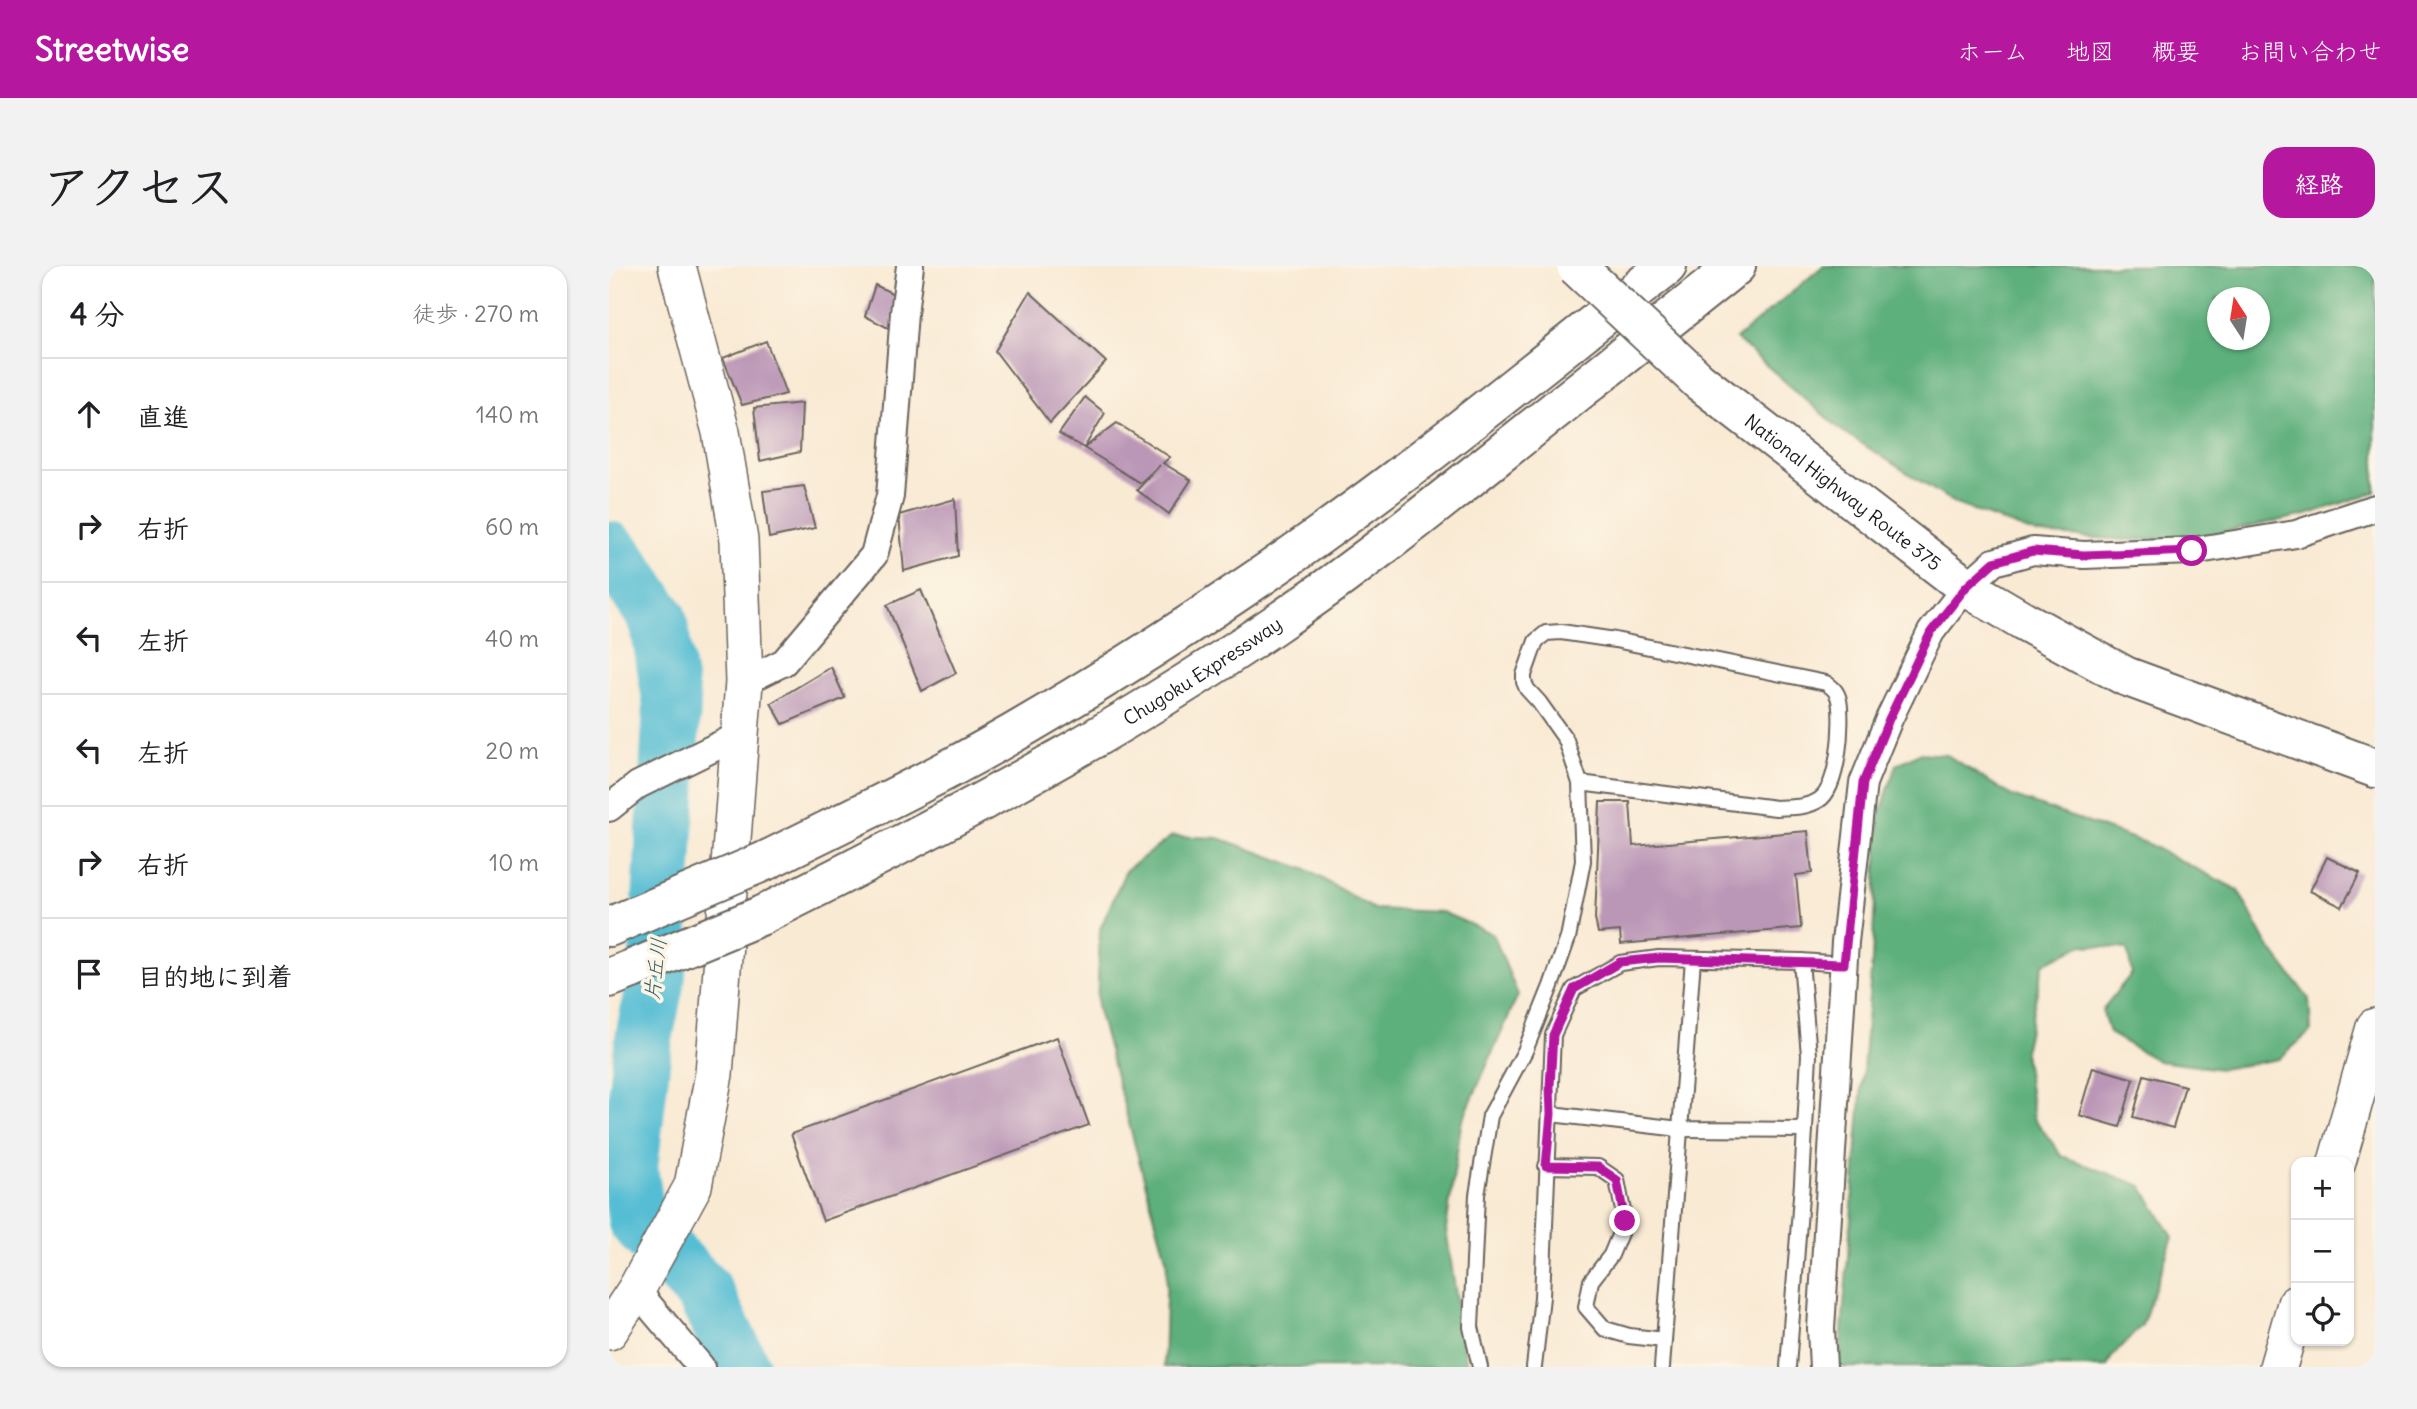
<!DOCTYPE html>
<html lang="ja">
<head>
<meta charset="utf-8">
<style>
	body { margin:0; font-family:Delius,"Klee One",sans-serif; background:#f2f2f2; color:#202124 }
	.controls { position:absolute; right:21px; bottom:21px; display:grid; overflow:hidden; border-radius:14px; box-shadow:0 2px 5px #0004 }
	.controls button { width:63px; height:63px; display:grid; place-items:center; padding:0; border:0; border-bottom:2px solid #e0e0e0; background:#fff; color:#202124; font:35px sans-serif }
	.compass { position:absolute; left:1598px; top:21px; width:63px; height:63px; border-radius:50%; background:#fff; box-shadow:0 2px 5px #0004; rotate:348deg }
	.stop { position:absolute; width:21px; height:21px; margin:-16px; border:5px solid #b5179e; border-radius:50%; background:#fff }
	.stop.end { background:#b5179e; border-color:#fff; box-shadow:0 2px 7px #0008 }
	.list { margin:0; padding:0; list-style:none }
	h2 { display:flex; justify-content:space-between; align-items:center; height:91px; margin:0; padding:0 28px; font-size:30px }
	h2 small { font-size:23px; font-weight:400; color:#757577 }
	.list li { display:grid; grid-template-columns:46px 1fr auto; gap:21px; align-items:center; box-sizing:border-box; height:112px; padding:0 28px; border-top:2px solid #e0e0e0 }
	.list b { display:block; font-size:26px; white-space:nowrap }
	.list em { font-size:23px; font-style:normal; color:#757577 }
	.icon { flex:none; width:38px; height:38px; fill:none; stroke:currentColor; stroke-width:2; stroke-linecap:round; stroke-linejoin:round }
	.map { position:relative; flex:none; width:1766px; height:1101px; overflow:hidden; border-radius:21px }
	header { display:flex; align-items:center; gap:42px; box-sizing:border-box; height:98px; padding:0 35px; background:#b5179e; color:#fff }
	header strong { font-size:33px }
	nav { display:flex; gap:38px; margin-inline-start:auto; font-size:24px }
	.intro { display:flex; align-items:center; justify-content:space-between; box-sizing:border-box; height:168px; padding:0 42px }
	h1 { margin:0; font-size:49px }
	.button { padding:18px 32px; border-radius:21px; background:#b5179e; color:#fff; font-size:24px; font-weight:700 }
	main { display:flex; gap:42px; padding:0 42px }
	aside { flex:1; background:#fff; border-radius:21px; box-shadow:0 2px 5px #0004 }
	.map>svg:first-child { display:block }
	.forest { fill:#5daf7c; stroke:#3c664c; stroke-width:2; fill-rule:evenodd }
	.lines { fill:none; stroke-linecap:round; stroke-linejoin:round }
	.river { stroke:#57bed4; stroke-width:58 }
	.building { fill:#bb97b7 }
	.lane-casing { stroke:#69645c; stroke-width:18 }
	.street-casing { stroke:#69645c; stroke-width:30 }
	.secondary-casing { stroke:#69645c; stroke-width:40 }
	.highway-casing { stroke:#69645c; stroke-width:42 }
	.lane { stroke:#fff; stroke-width:14 }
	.street { stroke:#fff; stroke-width:26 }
	.secondary { stroke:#fff; stroke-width:37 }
	.highway { stroke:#fff; stroke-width:38 }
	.highway-bridge-casing { stroke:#69645c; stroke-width:42; stroke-linecap:butt }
	.highway-bridge { stroke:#fff; stroke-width:38 }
	.route { stroke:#b5179e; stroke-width:9 }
	.labels { text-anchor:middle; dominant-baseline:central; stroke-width:7; stroke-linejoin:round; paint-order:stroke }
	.street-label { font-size:19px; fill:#1c1c1c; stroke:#fcf5e5 }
	.water-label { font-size:21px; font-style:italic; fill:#345d66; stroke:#fcf5e5 }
</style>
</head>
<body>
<header>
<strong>Streetwise</strong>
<nav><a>ホーム</a><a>地図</a><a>概要</a><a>お問い合わせ</a></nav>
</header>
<div class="intro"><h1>アクセス</h1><a class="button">経路</a></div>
<main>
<aside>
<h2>4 分<small>徒歩 · 270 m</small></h2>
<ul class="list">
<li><svg class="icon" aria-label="ahead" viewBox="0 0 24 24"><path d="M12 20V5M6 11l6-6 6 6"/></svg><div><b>直進</b></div><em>140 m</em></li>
<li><svg class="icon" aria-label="right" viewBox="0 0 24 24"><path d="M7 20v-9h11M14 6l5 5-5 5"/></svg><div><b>右折</b></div><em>60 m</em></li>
<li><svg class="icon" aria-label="left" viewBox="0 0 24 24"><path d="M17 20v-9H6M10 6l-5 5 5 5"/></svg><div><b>左折</b></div><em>40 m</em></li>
<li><svg class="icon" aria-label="left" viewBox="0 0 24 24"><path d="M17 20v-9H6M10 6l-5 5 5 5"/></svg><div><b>左折</b></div><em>20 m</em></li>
<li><svg class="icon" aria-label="right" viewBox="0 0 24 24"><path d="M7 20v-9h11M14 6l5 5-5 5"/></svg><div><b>右折</b></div><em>10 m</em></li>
<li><svg class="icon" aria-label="arrive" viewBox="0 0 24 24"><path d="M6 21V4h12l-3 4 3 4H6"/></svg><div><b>目的地に到着</b></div></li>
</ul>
</aside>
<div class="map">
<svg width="1766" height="1101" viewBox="0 0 1766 1101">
	<rect width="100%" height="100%" fill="#fcf5e5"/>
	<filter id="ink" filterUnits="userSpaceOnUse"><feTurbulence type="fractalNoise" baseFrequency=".0143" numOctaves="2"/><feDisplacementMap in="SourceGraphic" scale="14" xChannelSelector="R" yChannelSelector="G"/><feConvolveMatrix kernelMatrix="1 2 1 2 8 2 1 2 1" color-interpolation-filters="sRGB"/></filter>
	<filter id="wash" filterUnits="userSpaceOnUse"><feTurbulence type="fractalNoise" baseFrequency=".00686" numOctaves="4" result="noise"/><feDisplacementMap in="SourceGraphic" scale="28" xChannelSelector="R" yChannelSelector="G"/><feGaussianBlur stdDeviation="1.57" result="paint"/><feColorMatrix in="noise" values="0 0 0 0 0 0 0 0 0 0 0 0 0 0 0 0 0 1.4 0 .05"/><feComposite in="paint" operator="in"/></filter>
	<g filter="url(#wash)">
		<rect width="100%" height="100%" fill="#f9ead4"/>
		<g class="forest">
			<path d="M1214,0H1766V226L1697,249L1588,272L1517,274L1428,268L1347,238L1233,165L1127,73ZM1608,32H1650V74H1608Z"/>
			<path d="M1310,487L1338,489L1403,530L1537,577L1629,624L1658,678L1700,733L1702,765L1670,793L1612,803L1549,795L1500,767L1493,744L1523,707L1518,683L1473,679L1434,698L1415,786L1425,852L1453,890L1533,920L1564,971L1533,1059L1502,1092L1498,1101H1230L1263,693L1270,552L1287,499Z"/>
			<path d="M563,570L610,572L698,604L765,643L833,646L884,668L909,729L852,858L837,963L858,1101H555L558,996L488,741L491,663L517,604Z"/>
		</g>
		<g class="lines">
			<path class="river" d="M0,284L8,292L49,353L63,439L48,708L35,772L20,902L28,955L95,1026L132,1101"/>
		</g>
		<g id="blocks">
			<g class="building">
				<path d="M266,19L287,29L283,64L256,50Z"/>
				<path d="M421,26L497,96L441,157L386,85Z"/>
				<path d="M157,75L177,128L133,139L114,92Z"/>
				<path d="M476,131L496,147L475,182L450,168Z"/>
				<path d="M193,137L191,186L151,195L145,142Z"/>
				<path d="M508,157L561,191L554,197L582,214L560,248L528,224L551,199L531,217L475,182Z"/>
				<path d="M195,220L206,262L160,272L154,225Z"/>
				<path d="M346,233L349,290L295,305L290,249Z"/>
				<path d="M312,324L347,407L313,425L278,339Z"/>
				<path d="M222,401L236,432L174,458L162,437Z"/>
				<path d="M991,536H1021L1024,580L1199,565L1203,607L1187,609L1192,662L1012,678L1011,665L989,667L986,653Z"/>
				<path d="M1718,591L1751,607L1733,641L1701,625Z"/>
				<path d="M448,771L480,859L214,955L182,868Z"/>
				<path d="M1484,801L1525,813L1511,861L1470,849Z"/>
				<path d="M1535,809L1576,820L1564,862L1524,851Z"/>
			</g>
		</g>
	</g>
	<g filter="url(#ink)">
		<use href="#blocks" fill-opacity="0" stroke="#69645c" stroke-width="2"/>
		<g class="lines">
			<g class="lane-casing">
				<g id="lane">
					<path d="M1192,695L1235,698"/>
					<path d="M942,848L1071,863L1196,864"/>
					<path d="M937,900L989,901L1008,914L1016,955L1002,989L982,1015L977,1041L996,1063L1020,1070L1055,1074"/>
					<path d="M871,1101L862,1061L868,929L881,850L916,785L942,720L959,672L974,595L971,517L957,474L930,436L918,423L915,416V409L927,375L937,367L952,366L1006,374L1217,417C1224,422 1228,425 1230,434C1234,455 1230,522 1210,534C1198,542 1181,541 1167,542L971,517"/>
					<path d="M925,1101L933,1031L944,769L965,723L1011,697L1050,692L1192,695L1200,789L1193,917L1179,1101"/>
					<path d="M1053,1101L1084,693"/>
				</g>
			</g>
			<g class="street-casing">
				<g id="street">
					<path d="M135,416L175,396L265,289L281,230L295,47L301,0"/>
					<path d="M0,542L29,519L131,469"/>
					<path d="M27,1024L92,1101"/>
					<path d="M1214,1101L1212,1063L1236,676L1254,517L1280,453L1322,366L1357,321L1385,296L1424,285L1475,289L1583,285L1687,268L1766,242"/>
				</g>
			</g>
			<g class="secondary-casing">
				<g id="secondary">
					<path d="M1728,896L1766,761"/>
					<path d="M0,1065L27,1024L84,920L105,808L135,416L130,274L112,166L68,0"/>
					<path d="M1669,1101L1687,1038"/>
				</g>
			</g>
			<g class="highway-casing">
				<g id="highway">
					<path id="s1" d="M1090,115L1357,321L1415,355L1516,410L1766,502"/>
					<path d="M156,595C216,565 277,536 336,505C441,449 543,384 642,317C786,220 921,107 1058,0"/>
					<path id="s2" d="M151,650C327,562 502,471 665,359C743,306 817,247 891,188C969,125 1048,63 1127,0"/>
					<path d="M0,661L28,649"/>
					<path d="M0,712L23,703"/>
				</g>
			</g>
			<use href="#lane" class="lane"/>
			<use href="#street" class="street"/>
			<use href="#secondary" class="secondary"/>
			<use href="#highway" class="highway"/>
			<g class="highway-bridge-casing">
				<g id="highway-bridge">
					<path d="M967,0L1090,115"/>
					<path d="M28,649L156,595"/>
					<path d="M23,703L151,650"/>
				</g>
			</g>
			<use href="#highway-bridge" class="highway-bridge"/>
		</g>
	</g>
	<g class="lines" filter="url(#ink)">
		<path class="route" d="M1016,955L1008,914L989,901L937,900L942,848L941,821L944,769L965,723L1011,696L1050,692L1235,698L1254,517L1280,453L1322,366L1357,321L1385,296L1424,285L1475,289L1583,285"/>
	</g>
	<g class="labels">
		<g class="street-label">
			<text stroke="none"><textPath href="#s1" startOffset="182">National Highway Route 375</textPath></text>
			<text stroke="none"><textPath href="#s2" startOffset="506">Chugoku Expressway</textPath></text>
		</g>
		<g class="water-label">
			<text transform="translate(46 703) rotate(-83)">片丘川</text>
		</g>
	</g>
</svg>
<div class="controls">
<button>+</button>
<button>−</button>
<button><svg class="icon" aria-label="locate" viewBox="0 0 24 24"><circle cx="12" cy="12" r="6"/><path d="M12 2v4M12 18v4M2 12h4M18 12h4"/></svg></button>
</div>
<svg class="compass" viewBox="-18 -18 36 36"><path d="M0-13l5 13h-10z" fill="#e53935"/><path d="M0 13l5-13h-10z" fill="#757577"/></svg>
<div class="stop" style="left:1583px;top:285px"></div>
<div class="stop end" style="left:1016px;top:955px"></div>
</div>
</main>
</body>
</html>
